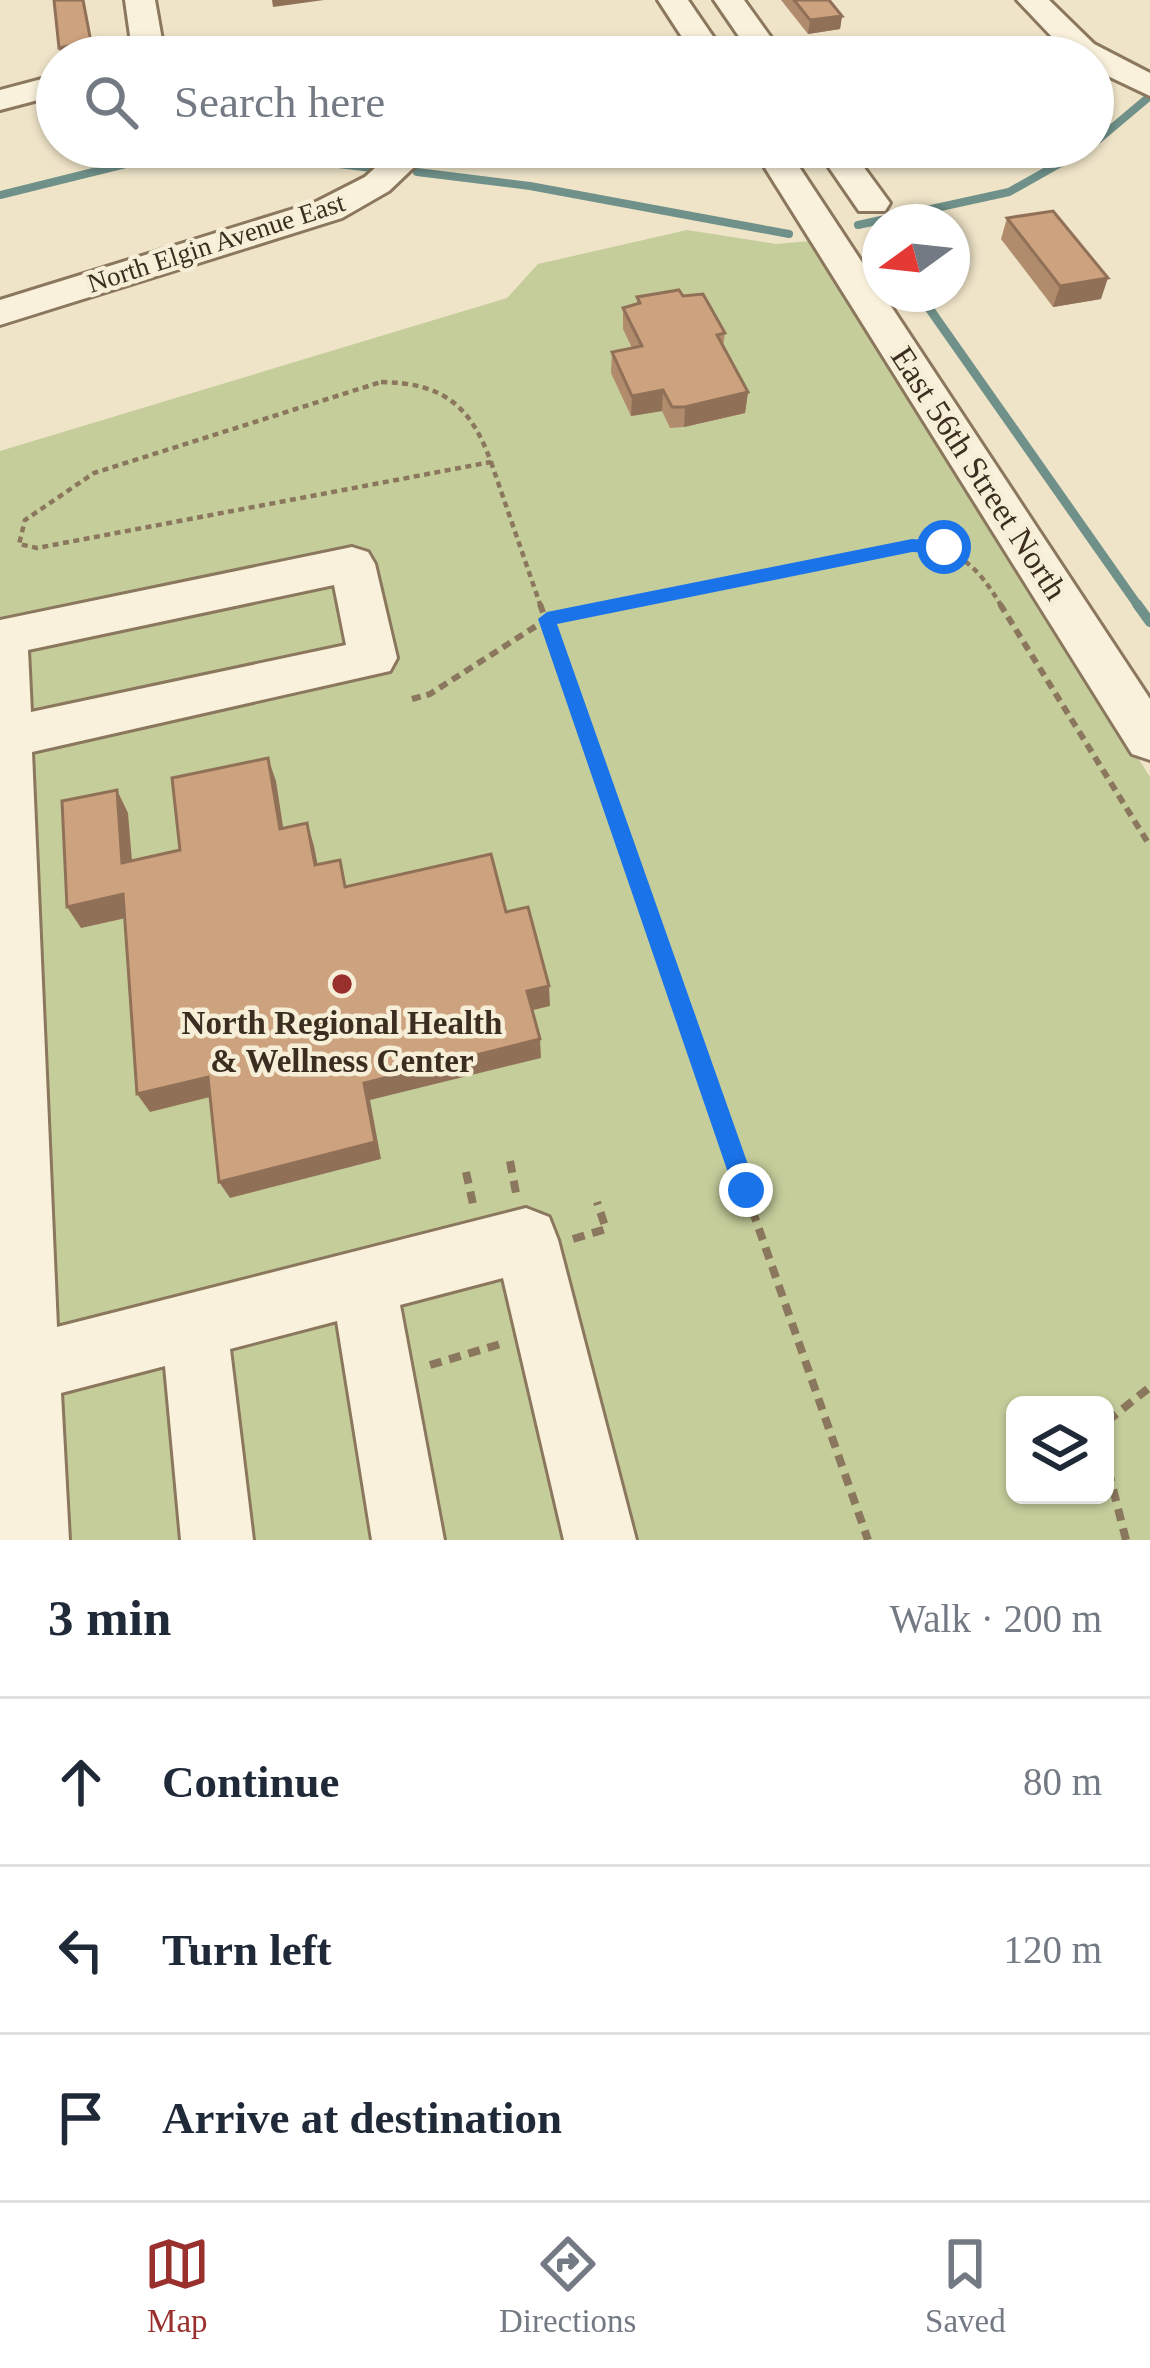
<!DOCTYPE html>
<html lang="en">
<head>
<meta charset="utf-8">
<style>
	body { margin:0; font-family:Georgia,serif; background:#f6f6f7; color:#1f2937 }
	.controls { position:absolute; right:36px; bottom:36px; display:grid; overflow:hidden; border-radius:18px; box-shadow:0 3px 9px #0004 }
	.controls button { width:108px; height:108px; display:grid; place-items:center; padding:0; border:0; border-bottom:3px solid #e0e1e3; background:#fff; color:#1f2937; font:60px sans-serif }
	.compass { position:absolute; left:862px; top:204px; width:108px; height:108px; border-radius:50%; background:#fff; box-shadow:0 3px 9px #0004; rotate:255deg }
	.stop { position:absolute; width:36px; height:36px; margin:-27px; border:9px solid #1a73e8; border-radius:50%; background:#fff }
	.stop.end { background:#1a73e8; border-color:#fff; box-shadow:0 3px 12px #0008 }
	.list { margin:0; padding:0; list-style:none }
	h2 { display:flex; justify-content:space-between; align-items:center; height:156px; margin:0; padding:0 48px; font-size:51px }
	h2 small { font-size:39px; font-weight:400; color:#747a83 }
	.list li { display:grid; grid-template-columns:78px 1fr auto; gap:36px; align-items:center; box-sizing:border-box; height:168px; padding:0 48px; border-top:3px solid #e0e1e3 }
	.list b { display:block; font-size:45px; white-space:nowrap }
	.list em { font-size:39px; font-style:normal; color:#747a83 }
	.icon { flex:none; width:66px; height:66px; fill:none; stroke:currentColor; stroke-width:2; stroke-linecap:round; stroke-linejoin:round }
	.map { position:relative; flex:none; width:1150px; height:1540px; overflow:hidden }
	.search { position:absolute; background:#fff; box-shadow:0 3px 9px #0004; left:36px; right:36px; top:36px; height:132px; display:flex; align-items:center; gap:30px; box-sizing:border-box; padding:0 42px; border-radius:66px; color:#747a83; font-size:45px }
	.sheet { height:660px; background:#fff }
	nav { display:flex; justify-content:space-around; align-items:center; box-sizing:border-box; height:168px; border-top:3px solid #e0e1e3; background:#fff; font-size:33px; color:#747a83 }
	nav a { display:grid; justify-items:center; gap:6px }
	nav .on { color:#9a302d }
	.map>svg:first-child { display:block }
	.green { fill:#c5cd9b; fill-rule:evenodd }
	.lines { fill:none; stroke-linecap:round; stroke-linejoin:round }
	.stream-far2 { stroke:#6f918a; stroke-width:8 }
	.stream-far1 { stroke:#6f918a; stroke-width:9 }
	.stream { stroke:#6f918a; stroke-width:10 }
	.minor-casing { stroke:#8b775d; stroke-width:6 }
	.path-far2 { stroke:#8b775d; stroke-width:4.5; stroke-dasharray:6 4.5; stroke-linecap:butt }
	.path-far1 { stroke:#8b775d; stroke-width:6; stroke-dasharray:9 6; stroke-linecap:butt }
	.path { stroke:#8b775d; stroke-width:8; stroke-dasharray:12 8; stroke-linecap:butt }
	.minor { fill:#f9f1db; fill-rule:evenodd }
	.wall { fill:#b08b6c }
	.shaded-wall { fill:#907158 }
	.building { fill:#cda27e; stroke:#907158; stroke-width:3 }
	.route { fill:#1a73e8 }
	.poi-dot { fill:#9a302d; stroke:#f6eed7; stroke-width:4.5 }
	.labels { text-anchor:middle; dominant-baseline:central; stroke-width:9; stroke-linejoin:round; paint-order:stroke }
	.far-street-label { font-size:27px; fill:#3b2e20; stroke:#f6eed7 }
	.street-label { font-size:33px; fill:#3b2e20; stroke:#f6eed7 }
	.poi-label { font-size:33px; font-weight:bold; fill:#3b2e20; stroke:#f6eed7 }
</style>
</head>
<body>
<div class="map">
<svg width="1150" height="1540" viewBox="0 0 1150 1540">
	<rect width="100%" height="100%" fill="#efe4c8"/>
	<path class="green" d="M687,230L776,244L810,241L1150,777V1540H0V451L507,298L538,264ZM1015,1405H1105V1495H1015Z"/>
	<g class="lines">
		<g class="stream-far2">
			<path d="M1093,144L1150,96"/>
			<path d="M417,172L530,186L789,234"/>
			<path d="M0,195L158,156L230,151L372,168"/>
			<path d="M858,225L1009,192L1089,147"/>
		</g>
		<path class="stream-far1" d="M924,301L1139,607"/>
		<path class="stream" d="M1137,604L1150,622"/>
		<g class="minor-casing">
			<g id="minor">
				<path d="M125,0H155L165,57H133Z"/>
				<path d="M658,0H688L727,57H695Z"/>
				<path d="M714,0H744L785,57H753Z"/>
				<path d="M1017,0H1049L1094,44L1150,73V96L1093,69V57H1071Z"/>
				<path d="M57,75V95L0,110V90Z"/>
				<path d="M398,147H435L389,191L342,218L0,325V300L316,202L365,177Z"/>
				<path d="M752,147H786L1150,699V760L1132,754Z"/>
				<path d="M815,147H849L890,203L885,211H859Z"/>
				<path d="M352,547L368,552L375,564L397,658L390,671L32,752L57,1327L526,1208L549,1217L558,1240L636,1540H564L503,1278L400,1305L444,1540H372L337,1321L230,1349L253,1540H181L165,1366L61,1393L69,1540H0V620ZM334,585L346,645L31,712L28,650Z"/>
			</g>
		</g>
		<g class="path-far2">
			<path d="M381,382C442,383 470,404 491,462L37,548L19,544L25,520L94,473Z"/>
			<path d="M491,462L541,607"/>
			<path d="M607,607L912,545C960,548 978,567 1002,607"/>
		</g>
		<g class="path-far1">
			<path d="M540,604L687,1024"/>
			<path d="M1000,604L1150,846"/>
			<path d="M412,699L430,694L547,619L621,604"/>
		</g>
		<g class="path">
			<path d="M686,1021L868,1540"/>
			<path d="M510,1161L516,1193"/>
			<path d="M466,1172L473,1204"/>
			<path d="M573,1239L606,1229L597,1202"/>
			<path d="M430,1365L504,1343"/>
			<path d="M1126,1540L1107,1465L1109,1420L1150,1387"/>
		</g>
		<use href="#minor" class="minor"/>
	</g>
	<g class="wall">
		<path d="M781,0H829L842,16L840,29L808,34Z"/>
		<path d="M1007,218L1101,299L1053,307L1001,239Z"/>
		<path d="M683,296L725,333L723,347L748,392L745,413L684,427L670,428L662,411L631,416L611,373L612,352L632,348L623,329V308L637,304V297Z"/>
	</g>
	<g class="shaded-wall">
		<path d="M83,0L95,56L61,57L59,48Z"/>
		<path d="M272,0H324L273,7Z"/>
		<path d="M842,16L840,29L808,34L810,20Z"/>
		<path d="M628,147H688L628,157Z"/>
		<path d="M1108,278L1101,299L1053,307L1060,286Z"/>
		<path d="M663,390L662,411L631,416L632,396Z"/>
		<path d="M748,392L745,413L684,427L685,407Z"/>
		<path d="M268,758L276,781L287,852L280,829Z"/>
		<path d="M117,790L128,813L134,885L122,863Z"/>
		<path d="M307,823L314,846L322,887L315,865Z"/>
		<path d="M123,894L135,916L81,928L67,907Z"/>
		<path d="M549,986L550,1006L529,1011L527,991Z"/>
		<path d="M540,1039L541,1058L370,1100L381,1159L230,1198L219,1182L364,1083Z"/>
		<path d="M208,1077L218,1095L150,1112L137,1094Z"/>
	</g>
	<g class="building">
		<path d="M54,0H83L91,42L59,48Z"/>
		<path d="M794,0H829L842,16L810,20Z"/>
		<path d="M1053,211L1108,278L1060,286L1007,218Z"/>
		<path d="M679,290L683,296L703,294L725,333L717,335L748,392L685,407H672L663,390L632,396L612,352L642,346L623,308L640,303L637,297Z"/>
		<path d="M268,758L280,829L307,823L315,865L340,860L345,887L491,854L506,912L528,907L549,986L527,991L540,1039L364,1083L375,1142L219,1182L208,1077L137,1094L123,894L67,907L62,801L117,790L122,863L180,850L172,778Z"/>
	</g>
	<path class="route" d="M912,539L944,541L952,547L944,553L912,552L557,624L757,1190L746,1201L734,1190L538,619L547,612Z"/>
	<circle class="poi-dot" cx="342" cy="984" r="12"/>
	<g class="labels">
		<g class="far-street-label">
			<text transform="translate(216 243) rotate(-18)">North Elgin Avenue East</text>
		</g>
		<g class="street-label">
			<text transform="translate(979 473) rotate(57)">East 56th Street North</text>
		</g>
		<g class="poi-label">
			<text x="342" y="1023">North Regional Health<tspan x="342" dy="38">&amp; Wellness Center</tspan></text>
		</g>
	</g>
</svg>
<div class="controls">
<button><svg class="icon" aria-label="layers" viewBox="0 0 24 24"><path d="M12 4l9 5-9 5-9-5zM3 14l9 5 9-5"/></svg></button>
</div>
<svg class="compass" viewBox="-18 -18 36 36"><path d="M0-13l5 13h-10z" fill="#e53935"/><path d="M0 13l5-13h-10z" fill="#747a83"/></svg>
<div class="stop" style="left:944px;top:547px"></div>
<div class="stop end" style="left:746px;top:1190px"></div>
<div class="search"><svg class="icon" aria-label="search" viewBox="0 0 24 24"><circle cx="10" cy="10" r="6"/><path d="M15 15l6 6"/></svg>Search here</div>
</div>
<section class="sheet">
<h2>3 min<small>Walk · 200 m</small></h2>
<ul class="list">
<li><svg class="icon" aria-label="ahead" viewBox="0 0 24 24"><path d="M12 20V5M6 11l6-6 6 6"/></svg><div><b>Continue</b></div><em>80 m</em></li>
<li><svg class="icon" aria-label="left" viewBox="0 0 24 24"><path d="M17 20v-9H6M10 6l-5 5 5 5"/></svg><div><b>Turn left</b></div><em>120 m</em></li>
<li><svg class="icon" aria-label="arrive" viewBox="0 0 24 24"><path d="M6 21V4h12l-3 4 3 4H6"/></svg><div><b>Arrive at destination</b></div></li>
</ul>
</section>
<nav>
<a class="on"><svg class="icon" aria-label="map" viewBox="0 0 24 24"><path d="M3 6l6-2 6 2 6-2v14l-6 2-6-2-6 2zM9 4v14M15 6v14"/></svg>Map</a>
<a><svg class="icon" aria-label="directions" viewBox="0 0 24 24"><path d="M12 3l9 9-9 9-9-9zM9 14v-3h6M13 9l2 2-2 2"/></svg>Directions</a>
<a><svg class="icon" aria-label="saved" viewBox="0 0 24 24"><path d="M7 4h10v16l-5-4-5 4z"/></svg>Saved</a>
</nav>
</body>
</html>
